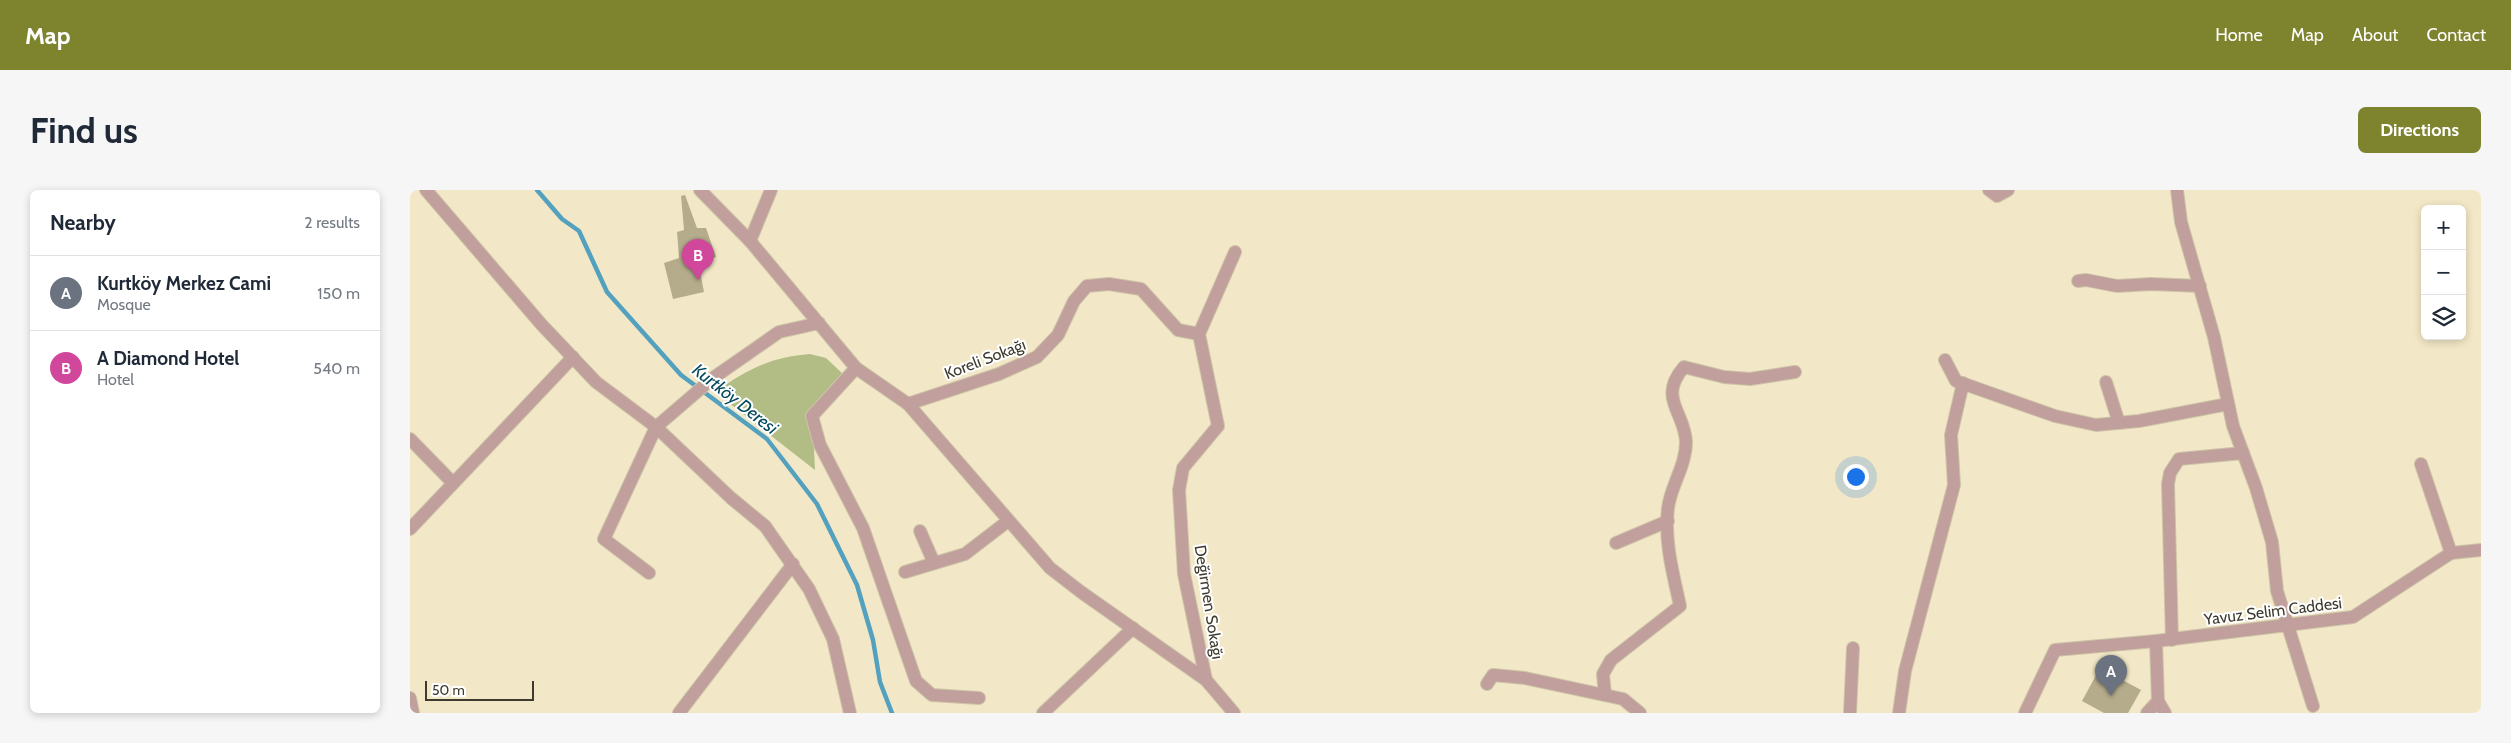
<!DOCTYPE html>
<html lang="en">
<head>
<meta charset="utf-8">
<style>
	body { margin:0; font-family:Cabin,sans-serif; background:#f6f6f7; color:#1f2937 }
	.controls { position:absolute; right:15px; top:15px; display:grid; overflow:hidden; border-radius:8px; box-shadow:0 2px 8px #0003 }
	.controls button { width:45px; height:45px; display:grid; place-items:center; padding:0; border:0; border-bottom:1px solid #e0e1e3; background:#fff; color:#1f2937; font:25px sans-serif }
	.scale { position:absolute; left:15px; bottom:12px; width:109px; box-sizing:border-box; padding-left:5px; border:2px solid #3e3a2d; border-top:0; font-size:14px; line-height:18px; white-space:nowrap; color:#3e3a2d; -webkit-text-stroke:4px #fff; paint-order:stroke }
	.you { position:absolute; left:1445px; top:286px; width:18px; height:18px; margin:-12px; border:4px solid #fff; border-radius:50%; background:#1a73e8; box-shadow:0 0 0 8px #1a73e833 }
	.badge { display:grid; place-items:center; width:32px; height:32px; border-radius:50%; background:#7e832d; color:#fff; font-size:16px; font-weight:700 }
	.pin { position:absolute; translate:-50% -41px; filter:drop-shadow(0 1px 2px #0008) }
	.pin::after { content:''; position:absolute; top:26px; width:18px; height:15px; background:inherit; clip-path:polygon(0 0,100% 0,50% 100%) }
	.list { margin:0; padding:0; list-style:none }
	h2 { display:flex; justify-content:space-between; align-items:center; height:65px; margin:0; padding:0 20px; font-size:21px }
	h2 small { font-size:16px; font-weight:400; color:#747a83 }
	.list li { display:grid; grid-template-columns:32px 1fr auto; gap:15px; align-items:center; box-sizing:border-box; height:75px; padding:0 20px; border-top:1px solid #e0e1e3 }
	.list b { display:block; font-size:19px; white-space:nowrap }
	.list p { margin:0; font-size:16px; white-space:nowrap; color:#747a83 }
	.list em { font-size:16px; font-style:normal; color:#747a83 }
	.icon { flex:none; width:28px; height:28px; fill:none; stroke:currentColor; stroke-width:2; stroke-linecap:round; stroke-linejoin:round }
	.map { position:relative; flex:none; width:2071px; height:523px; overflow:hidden; border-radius:8px }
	header { display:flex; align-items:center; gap:30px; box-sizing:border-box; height:70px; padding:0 25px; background:#7e832d; color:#fff }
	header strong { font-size:24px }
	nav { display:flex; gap:28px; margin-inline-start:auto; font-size:18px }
	.intro { display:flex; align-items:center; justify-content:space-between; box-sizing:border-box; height:120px; padding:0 30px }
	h1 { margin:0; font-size:35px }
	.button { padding:12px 22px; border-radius:8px; background:#7e832d; color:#fff; font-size:18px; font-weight:700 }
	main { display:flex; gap:30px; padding:0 30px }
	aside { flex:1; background:#fff; border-radius:8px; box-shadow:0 2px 8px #0003 }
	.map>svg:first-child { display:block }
	.green { fill:#b2bd86 }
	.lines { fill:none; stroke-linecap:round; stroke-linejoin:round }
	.stream { stroke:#53a1be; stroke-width:4.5 }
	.building { fill:#b5ac8c }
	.minor-casing { stroke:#cec5a8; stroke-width:14 }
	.minor { stroke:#c09f9c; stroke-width:12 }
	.labels { text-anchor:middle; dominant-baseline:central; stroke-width:4; stroke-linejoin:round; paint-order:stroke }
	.street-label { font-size:16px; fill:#3e3a2d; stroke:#fff }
	.water-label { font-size:18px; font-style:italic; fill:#034a5f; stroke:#fff }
</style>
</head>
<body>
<header>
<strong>Map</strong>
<nav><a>Home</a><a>Map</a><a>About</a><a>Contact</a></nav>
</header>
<div class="intro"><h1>Find us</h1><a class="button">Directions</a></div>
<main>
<aside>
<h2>Nearby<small>2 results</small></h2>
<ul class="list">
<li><span class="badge" style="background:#6b7280">A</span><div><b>Kurtköy Merkez Cami</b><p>Mosque</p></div><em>150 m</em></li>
<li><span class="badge" style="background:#d1479c">B</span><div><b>A Diamond Hotel</b><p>Hotel</p></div><em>540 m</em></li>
</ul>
</aside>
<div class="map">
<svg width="2071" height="523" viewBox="0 0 2071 523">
	<rect width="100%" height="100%" fill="#f2e8c7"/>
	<path class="green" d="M400,164L416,168L434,185L403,239L405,280L305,202C336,180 360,167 400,164Z"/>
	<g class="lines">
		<path class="stream" d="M127,0L152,29L169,41L197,102L271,185L357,249L407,314L447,395L463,450L470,492L482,523"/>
	</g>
	<g class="building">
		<path d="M275,5L287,38H296L306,67L288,71L294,102L263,109L254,73L269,68L267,42L274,40L271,6Z"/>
		<path d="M1690,478L1731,500L1718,523H1694L1672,511Z"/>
	</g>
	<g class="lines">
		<g class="minor-casing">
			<g id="minor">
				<path d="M16,0L131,134L186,192L246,237L321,308L355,336L399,399L423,449L440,523"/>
				<path d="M290,0L340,51"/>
				<path d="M361,0L340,51L446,178L498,214L640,378L671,402L796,490L824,523"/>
				<path d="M1579,0L1587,6L1598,0"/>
				<path d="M1767,0L1771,32L1804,147L1823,236L1846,298L1862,352L1867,401L1903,516"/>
				<path d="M1668,91L1676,90L1707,96L1741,94L1790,96"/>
				<path d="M1535,170L1546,191L1645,226L1686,235L1729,231L1818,214"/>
				<path d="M446,178L402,226L410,255L453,338L506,491L522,505L569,508"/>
				<path d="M1696,192L1709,233"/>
				<path d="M498,214L589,184L627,167L648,145L664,111L677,96L699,94L731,99L768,140L789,144"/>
				<path d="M0,249L43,293"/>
				<path d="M2011,274L2041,363"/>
				<path d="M0,339L163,167"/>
				<path d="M510,341L524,373"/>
				<path d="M1206,353L1258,331"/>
				<path d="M495,382L555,364L598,331"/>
				<path d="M239,383L194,349L246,237L303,188L369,142L409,133"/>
				<path d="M1762,450L1758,294L1760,283L1769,269L1833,263"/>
				<path d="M796,490L774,384L769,300L773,278L808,236L789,144L825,62"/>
				<path d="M1077,494L1083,485L1115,488L1213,509L1230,523"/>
				<path d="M1195,505L1193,484L1201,470L1270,416C1263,383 1254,351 1258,318C1261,295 1276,276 1276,252C1275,222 1247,208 1274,177L1314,187L1340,189L1385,182"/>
				<path d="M0,508L3,523"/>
				<path d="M1748,511L1755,523"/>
				<path d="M269,523L383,374"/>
				<path d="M633,523L723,438"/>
				<path d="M1440,523L1443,458"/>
				<path d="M1489,523L1495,481L1544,295L1541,245L1553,193"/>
				<path d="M1615,523L1645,460L1746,451"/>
				<path d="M1737,523L1748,511L1746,451L1943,427L2041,363L2071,360"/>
			</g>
		</g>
		<use href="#minor" class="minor"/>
	</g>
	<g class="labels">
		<g class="street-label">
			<text transform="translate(575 169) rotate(-21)">Koreli Sokağı</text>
			<text transform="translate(799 412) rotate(81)">Değirmen Sokağı</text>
			<text transform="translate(1863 421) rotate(-7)">Yavuz Selim Caddesi</text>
		</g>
		<g class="water-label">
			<text transform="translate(325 209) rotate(38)">Kurtköy Deresi</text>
		</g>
	</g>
</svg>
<div class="controls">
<button>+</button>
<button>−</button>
<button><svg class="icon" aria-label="layers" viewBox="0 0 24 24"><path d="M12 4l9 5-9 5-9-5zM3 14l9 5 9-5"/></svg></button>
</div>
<div class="scale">50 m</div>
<div class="you"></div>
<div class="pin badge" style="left:1701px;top:506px;background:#6b7280">A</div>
<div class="pin badge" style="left:288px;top:90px;background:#d1479c">B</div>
</div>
</main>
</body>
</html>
